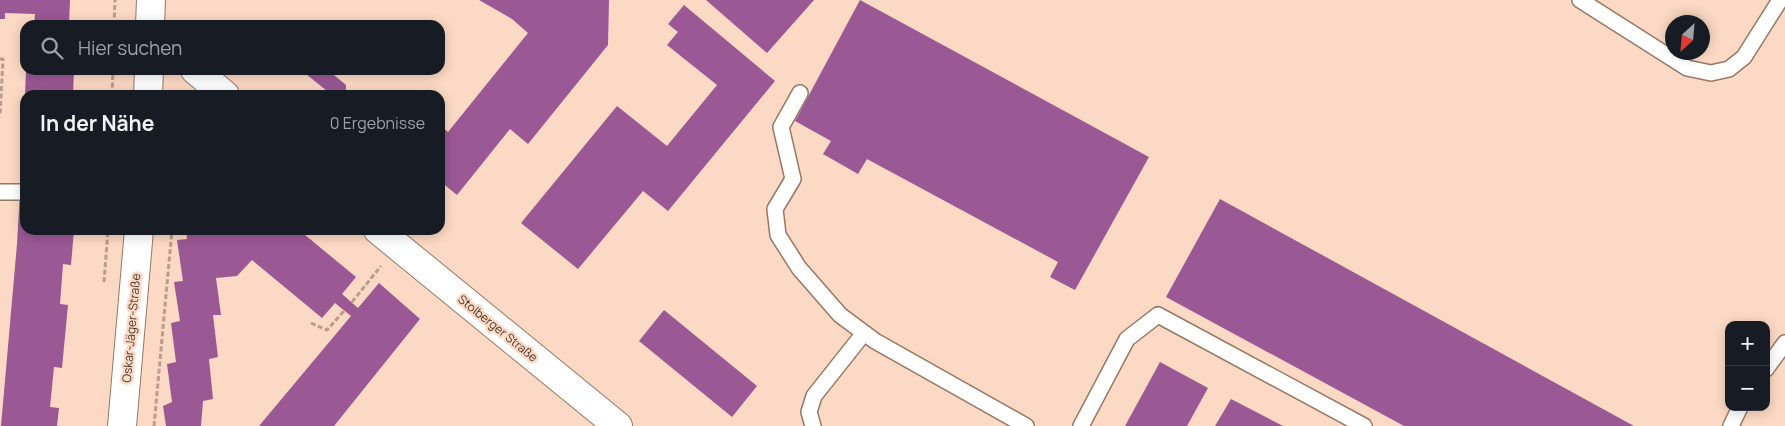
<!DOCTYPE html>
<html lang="de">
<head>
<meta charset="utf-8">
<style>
	body { margin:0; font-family:Manrope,sans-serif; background:#20242c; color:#f1f3f6 }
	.controls { position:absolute; right:15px; bottom:15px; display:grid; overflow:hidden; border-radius:10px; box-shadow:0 2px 12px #0003 }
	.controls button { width:45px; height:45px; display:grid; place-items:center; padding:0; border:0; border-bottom:1px solid #363941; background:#171b24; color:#f1f3f6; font:25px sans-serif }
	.compass { position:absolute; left:1665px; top:15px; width:45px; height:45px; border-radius:50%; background:#171b24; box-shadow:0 2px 12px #0003; rotate:206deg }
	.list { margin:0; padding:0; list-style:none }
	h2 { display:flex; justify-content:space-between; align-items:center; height:65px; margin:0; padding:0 20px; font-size:21px }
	h2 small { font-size:16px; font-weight:400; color:#9ea1a6 }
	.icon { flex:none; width:28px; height:28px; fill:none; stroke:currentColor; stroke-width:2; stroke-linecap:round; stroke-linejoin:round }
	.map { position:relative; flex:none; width:1785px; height:426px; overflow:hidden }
	.search { position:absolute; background:#171b24; box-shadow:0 2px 12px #0003; left:20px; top:20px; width:425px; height:55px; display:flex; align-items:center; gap:12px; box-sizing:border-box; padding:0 18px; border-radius:15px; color:#9ea1a6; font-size:19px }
	.panel { position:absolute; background:#171b24; box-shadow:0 2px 12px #0003; left:20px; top:90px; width:425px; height:145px; border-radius:15px }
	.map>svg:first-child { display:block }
	.building { fill:#9a5894 }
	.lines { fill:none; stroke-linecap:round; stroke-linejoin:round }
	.lane-casing { stroke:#977865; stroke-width:18 }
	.secondary-casing { stroke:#977865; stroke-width:30 }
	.path { stroke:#b89d8d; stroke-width:3; stroke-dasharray:5 2.5; stroke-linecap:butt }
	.lane { stroke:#fff; stroke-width:15 }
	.secondary { stroke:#fff; stroke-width:28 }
	.labels { text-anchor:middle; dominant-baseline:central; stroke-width:5; stroke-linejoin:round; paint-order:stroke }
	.street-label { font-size:12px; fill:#463830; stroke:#fcd9c4 }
</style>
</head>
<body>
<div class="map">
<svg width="1785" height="426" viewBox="0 0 1785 426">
	<rect width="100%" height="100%" fill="#fcd9c4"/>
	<g class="building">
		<path d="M0,0H70L69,25H34L35,14L5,13V19H0Z"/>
		<path d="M479,0H609L608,45L528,144L510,129L457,195L440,181V125L448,132L528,33L512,19Z"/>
		<path d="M706,0H814L767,53Z"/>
		<path d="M860,0L1149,157L1075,290L1050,277L1058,262L867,159L858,174L823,154L831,141L795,121Z"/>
		<path d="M684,5L775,81L668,211L643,191L578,269L521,223L617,106L667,146L717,85L667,45L678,32L668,24Z"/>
		<path d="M26,70H74L73,95H25Z"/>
		<path d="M301,70H328L346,85V90L342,95H332Z"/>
		<path d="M23,139L25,230H74L71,265L63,264L60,304L68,305L62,368L54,367L50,407L59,408L57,426H1L17,244Z"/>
		<path d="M1220,199L1634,426H1404L1166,297Z"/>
		<path d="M186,230H299L356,277L342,294L358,308L379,283L420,319L334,426H259L351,316L335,303L322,318L252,260L237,276L216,278L221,315H213L218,357L209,359L213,399L203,401L201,426H166L163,406L172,402L167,364L176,362L171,323L180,321L174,282L183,281L177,240L187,239Z"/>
		<path d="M664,310L757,386L732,417L639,341Z"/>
		<path d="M1160,362L1208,388L1187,426H1125Z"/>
		<path d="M1231,399L1283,426H1215Z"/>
	</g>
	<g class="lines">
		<g class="lane-casing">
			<g id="lane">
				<path d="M1580,0L1687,68L1711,73L1729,69L1744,57L1780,0"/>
				<path d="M800,93L781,127L793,179L775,209L778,235L799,268L840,315L875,341L1026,426"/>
				<path d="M0,192H21"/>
				<path d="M1766,369L1785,343"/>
				<path d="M813,426L809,412L814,396L864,333"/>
				<path d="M1081,426L1127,339L1158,315L1364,426"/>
				<path d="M1731,426L1740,407"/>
			</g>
		</g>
		<g class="secondary-casing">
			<g id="secondary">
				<path d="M150,25L151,0"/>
				<path d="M195,70L225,95"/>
				<path d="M148,95L149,70"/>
				<path d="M378,230L618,426"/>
				<path d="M122,426L139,230"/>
			</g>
		</g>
		<g class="path">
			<path d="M114,25L115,0"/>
			<path d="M0,59H3L0,116"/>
			<path d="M112,95L113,70"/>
			<path d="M104,282L108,230"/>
			<path d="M352,302L381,266"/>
			<path d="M311,323L327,330L344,311"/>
			<path d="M154,426L172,230"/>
		</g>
		<use href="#lane" class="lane"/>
		<use href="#secondary" class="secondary"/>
	</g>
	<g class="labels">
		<g class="street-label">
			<text transform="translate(131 328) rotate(-85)">Oskar-Jäger-Straße</text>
			<text transform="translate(498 328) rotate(39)">Stolberger Straße</text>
		</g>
	</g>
</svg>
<div class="controls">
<button>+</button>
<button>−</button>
</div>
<svg class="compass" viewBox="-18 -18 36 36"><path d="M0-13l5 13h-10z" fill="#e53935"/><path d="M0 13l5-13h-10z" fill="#9ea1a6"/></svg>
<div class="search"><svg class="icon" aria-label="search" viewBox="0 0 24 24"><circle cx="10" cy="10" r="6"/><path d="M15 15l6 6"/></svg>Hier suchen</div>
<section class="panel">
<h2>In der Nähe<small>0 Ergebnisse</small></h2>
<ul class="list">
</ul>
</section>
</div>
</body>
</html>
